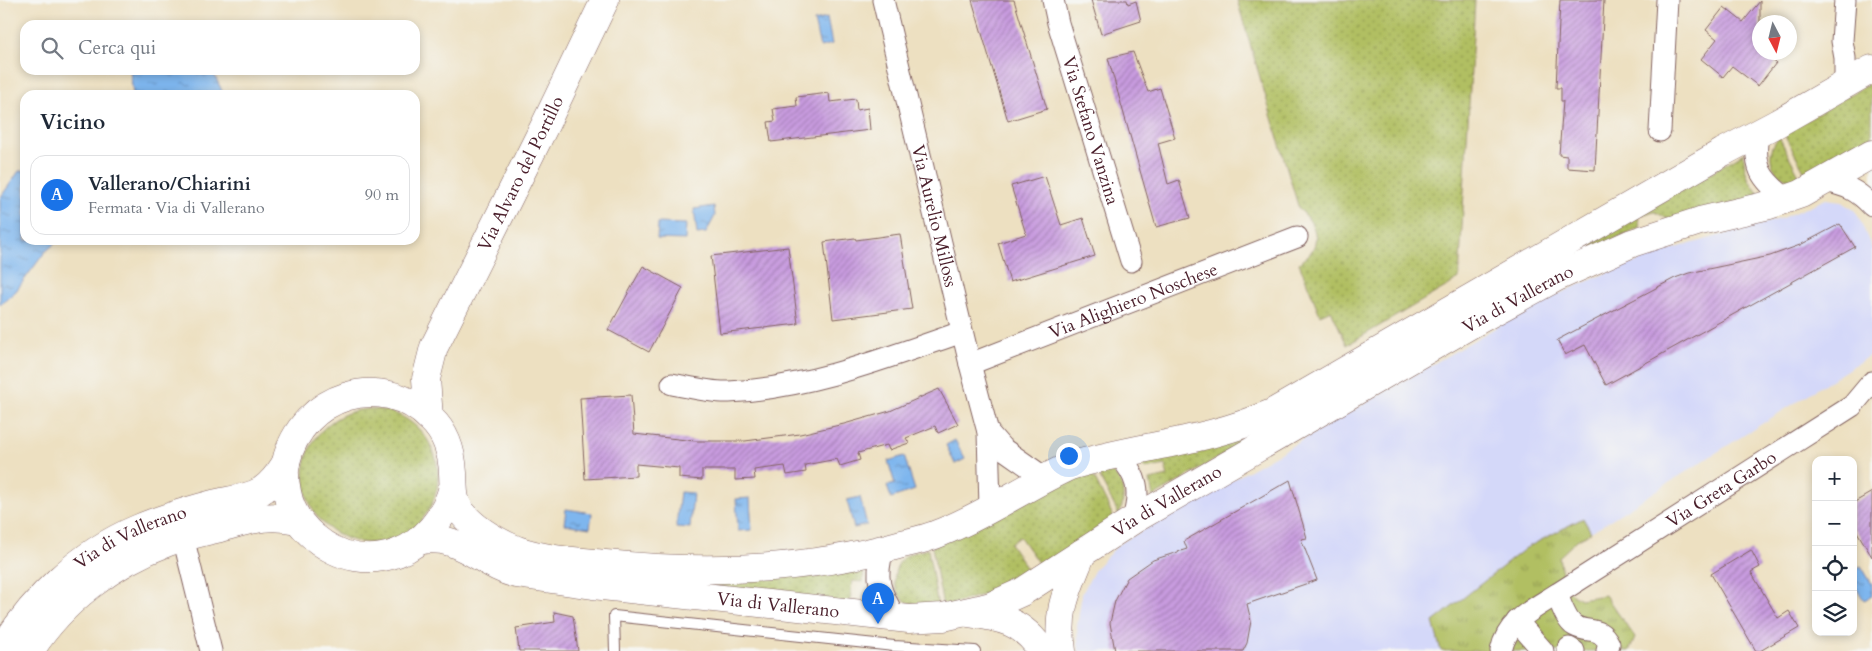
<!DOCTYPE html>
<html lang="it">
<head>
<meta charset="utf-8">
<style>
	body { margin:0; font-family:Cardo,serif; background:#f2f2f3; color:#1f2937 }
	.controls { position:absolute; right:15px; bottom:15px; display:grid; overflow:hidden; border-radius:10px; box-shadow:0 2px 8px #0003 }
	.controls button { width:45px; height:45px; display:grid; place-items:center; padding:0; border:0; border-bottom:1px solid #e0e1e3; background:#fff; color:#1f2937; font:25px sans-serif }
	.compass { position:absolute; left:1752px; top:15px; width:45px; height:45px; border-radius:50%; background:#fff; box-shadow:0 2px 8px #0003; rotate:173deg }
	.you { position:absolute; left:1068px; top:455px; width:18px; height:18px; margin:-12px; border:4px solid #fff; border-radius:50%; background:#1a73e8; box-shadow:0 0 0 8px #1a73e833 }
	.badge { display:grid; place-items:center; width:32px; height:32px; border-radius:50%; background:#1a73e8; color:#fff; font-size:16px; font-weight:700 }
	.pin { position:absolute; translate:-50% -41px; filter:drop-shadow(0 1px 2px #0008) }
	.pin::after { content:''; position:absolute; top:26px; width:18px; height:15px; background:inherit; clip-path:polygon(0 0,100% 0,50% 100%) }
	.list { margin:0; padding:0; list-style:none }
	h2 { display:flex; justify-content:space-between; align-items:center; height:65px; margin:0; padding:0 20px; font-size:21px }
	h2 small { font-size:16px; font-weight:400; color:#747a83 }
	.list li { display:grid; grid-template-columns:32px 1fr auto; gap:15px; align-items:center; box-sizing:border-box; height:80px; margin:0 10px 10px; padding:0 10px; border:1px solid #e0e1e3; border-radius:15px }
	.list b { display:block; font-size:19px; white-space:nowrap }
	.list p { margin:0; font-size:16px; white-space:nowrap; color:#747a83 }
	.list em { font-size:16px; font-style:normal; color:#747a83 }
	.icon { flex:none; width:28px; height:28px; fill:none; stroke:currentColor; stroke-width:2; stroke-linecap:round; stroke-linejoin:round }
	.map { position:relative; flex:none; width:1872px; height:651px; overflow:hidden }
	.search { position:absolute; background:#fff; box-shadow:0 2px 8px #0003; left:20px; top:20px; width:400px; height:55px; display:flex; align-items:center; gap:12px; box-sizing:border-box; padding:0 18px; border-radius:15px; color:#747a83; font-size:19px }
	.panel { position:absolute; background:#fff; box-shadow:0 2px 8px #0003; left:20px; top:90px; width:400px; height:155px; border-radius:15px }
	.map>svg:first-child { display:block }
	.built { fill:#d4d8f9 }
	.grass { fill:url(#grass-dots); stroke:#7e6f46 }
	.park { fill:url(#park-tufts); stroke:#7e6f46 }
	.water { fill:url(#water-ripples); stroke:#646a8c }
	.building { fill:url(#building-hatch) }
	.lines { fill:none; stroke-linecap:round; stroke-linejoin:round }
	.lane-casing { stroke:#836360; stroke-width:12 }
	.street-casing { stroke:#836360; stroke-width:23 }
	.secondary-casing { stroke:#836360; stroke-width:29 }
	.lane { stroke:#fff; stroke-width:10 }
	.street { stroke:#fff; stroke-width:21 }
	.secondary { stroke:#fff; stroke-width:28 }
	.labels { text-anchor:middle; dominant-baseline:central; stroke-width:5; stroke-linejoin:round; paint-order:stroke }
	.street-label { font-size:18px; fill:#4a1f2b; stroke:#f6f6f2 }
</style>
</head>
<body>
<div class="map">
<svg width="1872" height="651" viewBox="0 0 1872 651">
	<defs>
		<pattern id="grass-dots" width="8" height="8" patternUnits="userSpaceOnUse" patternTransform="scale(1.25)"><rect width="8" height="8" fill="#b1bf62"/><path d="M2 2h.1M6 6h.1" fill="none" stroke="#929b51" stroke-width="1.8" stroke-linecap="round"/></pattern>
		<pattern id="park-tufts" width="24" height="20" patternUnits="userSpaceOnUse" patternTransform="scale(1.25)"><rect width="24" height="20" fill="#b1bf62"/><path d="M3 7l-1-3M5 7V3M7 7l1-3M15 17l-1-3M17 17v-4M19 17l1-3" fill="none" stroke="#929b51"/></pattern>
		<pattern id="water-ripples" width="26" height="14" patternUnits="userSpaceOnUse" patternTransform="scale(1.25)"><rect width="26" height="14" fill="#7eb6ee"/><path d="M2 4q2-2 4 0t4 0M15 11q2-2 4 0t4 0" fill="none" stroke="#6993c1"/></pattern>
		<pattern id="building-hatch" width="6" height="6" patternUnits="userSpaceOnUse" patternTransform="scale(1.25)"><rect width="6" height="6" fill="#c89bdf"/><path d="M-1 1l2-2M0 6l6-6M5 7l2-2" fill="none" stroke="#a47eb5"/></pattern>
	</defs>
	<rect width="100%" height="100%" fill="#f6f6f2"/>
	<filter id="ink" filterUnits="userSpaceOnUse"><feTurbulence type="fractalNoise" baseFrequency=".02" numOctaves="2"/><feDisplacementMap in="SourceGraphic" scale="10" xChannelSelector="R" yChannelSelector="G"/><feConvolveMatrix kernelMatrix="1 2 1 2 8 2 1 2 1" color-interpolation-filters="sRGB"/></filter>
	<filter id="wash" filterUnits="userSpaceOnUse"><feTurbulence type="fractalNoise" baseFrequency=".0096" numOctaves="4" result="noise"/><feDisplacementMap in="SourceGraphic" scale="20" xChannelSelector="R" yChannelSelector="G"/><feGaussianBlur stdDeviation="1.12" result="paint"/><feColorMatrix in="noise" values="0 0 0 0 0 0 0 0 0 0 0 0 0 0 0 0 0 1.4 0 .05"/><feComposite in="paint" operator="in"/></filter>
	<g filter="url(#wash)">
		<rect width="100%" height="100%" fill="#ede0c1"/>
		<path class="built" d="M1826,199L1841,201L1854,210L1858,215L1872,249V354L1591,532L1582,518L1433,622L1441,651H1079L1077,627L1082,594L1095,569L1119,544L1292,446L1538,303L1604,274L1672,249L1780,219Z"/>
		<g class="grass">
			<path d="M1237,0H1475L1459,279L1347,345L1331,310L1320,315L1299,263C1303,259 1308,256 1311,252C1322,236 1311,219 1299,209Z"/>
			<path d="M1872,82V141L1808,178L1784,134Z"/>
			<path d="M1779,137L1802,181C1796,180 1789,181 1783,177C1767,168 1768,149 1779,137Z"/>
			<path d="M1744,153C1743,170 1749,184 1761,196L1669,220L1654,211L1638,216L1640,227L1539,274Z"/>
			<circle cx="371" cy="476" r="67"/>
			<path d="M1274,424L1153,497L1150,480L1168,476L1165,465L1145,469L1140,461Z"/>
			<path d="M1096,470C1123,467 1128,495 1119,515Z"/>
			<path d="M1091,471L1114,518L1041,567L1020,537L1010,543L1031,575L1011,586L943,607L932,547L1084,473Z"/>
			<path d="M928,549L938,607C928,607 916,608 907,602C891,592 890,567 906,556C912,552 921,551 928,549Z"/>
			<path d="M864,565L863,582L852,581L850,603L674,582Z"/>
		</g>
		<path class="park" d="M1583,518L1591,532L1577,540L1559,557L1565,589L1580,599L1605,595L1635,637L1629,651H1441L1433,622L1526,548Z"/>
		<g class="water">
			<path d="M827,18L832,44L820,47L814,21Z"/>
			<path d="M130,70H212L224,95H133Z"/>
			<path d="M19,171H25V240H59L45,252L16,291L0,305V198Z"/>
			<path d="M714,206L715,216L706,233L697,234L694,209Z"/>
			<path d="M658,223L686,224L685,240L657,239Z"/>
			<path d="M955,440L965,459L955,464L946,445Z"/>
			<path d="M904,456L915,490L891,498L887,486L895,484L888,461Z"/>
			<path d="M680,492L693,493L690,528L676,527Z"/>
			<path d="M860,497L867,525L854,528L847,500Z"/>
			<path d="M750,498L752,530L738,531L736,499Z"/>
			<path d="M566,509L592,513L590,528L564,524Z"/>
			<path d="M1861,566L1872,584V596L1864,600L1853,583V570Z"/>
		</g>
		<g id="blocks">
			<g class="building">
				<path d="M972,0H1014L1047,109L1008,121Z"/>
				<path d="M1091,0H1127L1128,4L1136,1L1141,21L1101,34Z"/>
				<path d="M1560,0H1604L1595,170L1567,168V156L1559,155L1563,101H1561V88H1556Z"/>
				<path d="M1760,1V52H1762L1776,63L1758,86L1732,66L1723,77L1701,59L1717,39L1706,30L1724,7L1743,22Z"/>
				<path d="M1133,52L1148,92L1160,88L1175,138L1158,143L1168,184L1179,180L1190,218L1156,227L1108,58Z"/>
				<path d="M829,93L830,102L856,99L857,110L868,108L870,130L771,142L768,122L775,121L773,109L797,106L796,97Z"/>
				<path d="M1045,176L1061,225L1083,218L1095,256L1010,282L998,243L1026,234L1011,186Z"/>
				<path d="M1840,224L1855,247L1606,385L1585,345L1565,355L1557,340L1675,278L1689,273L1770,256L1800,245Z"/>
				<path d="M900,234L912,309L833,319L824,242L855,238L856,240Z"/>
				<path d="M788,247L798,324L720,333L711,256Z"/>
				<path d="M643,266L683,288L649,352L608,330Z"/>
				<path d="M939,389L958,424L938,433L935,426L906,438L909,443L889,450L887,445L858,453L860,460L840,466L837,459L805,465L806,472L787,475L785,466L754,470L755,479L735,480V470H702V480L679,478V468L636,464V476L585,479L580,398L631,395L634,434L695,441H745L800,434L844,424L890,411Z"/>
				<path d="M1290,480L1307,538L1301,539L1317,580L1247,604L1251,621L1247,643L1243,651H1115L1110,623L1115,601L1127,578L1153,560L1187,549L1184,541Z"/>
				<path d="M1872,492V557L1853,525V503Z"/>
				<path d="M1751,550L1760,567L1751,572L1778,618L1789,611L1799,628L1760,651H1756L1711,574Z"/>
				<path d="M554,612L573,616L578,651H519L516,628L555,622Z"/>
			</g>
		</g>
	</g>
	<g filter="url(#ink)">
		<use href="#blocks" fill-opacity="0" stroke="#836360" stroke-width="1"/>
		<g class="lines">
			<g class="lane-casing">
				<path id="lane" d="M615,651L614,616L894,646L975,651"/>
			</g>
			<g class="street-casing">
				<g id="street">
					<path id="s1" d="M883,0L970,364L988,432L990,508"/>
					<path id="s2" d="M1053,0L1058,23L1131,261"/>
					<path d="M1845,0L1842,41L1845,58V85"/>
					<path d="M1660,131L1667,0"/>
					<path d="M1758,133C1753,167 1760,179 1787,199"/>
					<path d="M1825,181C1847,186 1857,190 1872,206"/>
					<path id="s3" d="M970,364L1297,237"/>
					<path d="M672,384C689,387 712,393 729,392C810,388 886,358 962,332"/>
					<path d="M988,432L1002,448L1045,478"/>
					<path d="M1118,454C1138,477 1141,490 1133,520"/>
					<path d="M183,537L211,651"/>
					<path d="M883,550C874,579 880,592 895,617"/>
					<path d="M1517,621L1543,651"/>
					<path d="M1501,651C1507,621 1533,609 1557,594"/>
					<path d="M1568,651L1569,648L1574,651"/>
					<path id="s4" d="M1607,651L1609,644C1600,625 1589,634 1575,626C1566,621 1561,604 1557,594L1852,406L1872,382"/>
				</g>
			</g>
			<g class="secondary-casing">
				<g id="secondary">
					<path id="s5" d="M429,417L426,379L434,347L546,123L605,0"/>
					<path d="M453,487C437,551 367,582 314,537C300,525 290,510 287,492C285,482 284,471 286,462C302,395 382,369 431,419C446,433 452,453 453,473C454,488 452,501 462,513C475,529 498,542 517,550C545,560 575,561 605,564C705,574 805,572 902,544C916,541 929,538 942,532C986,515 1026,486 1070,466C1137,446 1207,442 1272,413L1723,152L1776,124L1872,69"/>
					<path id="s6" d="M418,541C458,531 481,565 516,574L593,585L909,619L943,617L979,609L991,606L1022,592L1133,520L1482,318L1557,277L1632,243L1700,221L1769,205L1801,194L1872,154"/>
					<path d="M969,613C1002,617 1023,622 1042,651"/>
					<path id="s7" d="M1,651C33,599 80,553 137,529C162,518 187,511 213,504C228,500 247,499 261,491C272,484 279,474 286,463"/>
					<path d="M30,651C61,602 113,562 168,542C185,536 202,532 220,528C250,520 266,513 298,520"/>
					<path d="M1062,651C1056,610 1067,591 1082,553"/>
				</g>
			</g>
			<use href="#lane" class="lane"/>
			<use href="#street" class="street"/>
			<use href="#secondary" class="secondary"/>
		</g>
	</g>
	<g class="labels">
		<g class="street-label">
			<text stroke="none"><textPath href="#s2" startOffset="136">Via Stefano Vanzina</textPath></text>
			<text stroke="none"><textPath href="#s5" startOffset="265">Via Alvaro del Portillo</textPath></text>
			<text stroke="none"><textPath href="#s1" startOffset="222">Via Aurelio Milloss</textPath></text>
			<text stroke="none"><textPath href="#s6" startOffset="1195">Via di Vallerano</textPath></text>
			<text stroke="none"><textPath href="#s3" startOffset="175">Via Alighiero Noschese</textPath></text>
			<text stroke="none"><textPath href="#s4" startOffset="280">Via Greta Garbo</textPath></text>
			<text stroke="none"><textPath href="#s6" startOffset="790">Via di Vallerano</textPath></text>
			<text stroke="none"><textPath href="#s7" startOffset="176">Via di Vallerano</textPath></text>
			<text stroke="none"><textPath href="#s6" startOffset="370">Via di Vallerano</textPath></text>
		</g>
	</g>
</svg>
<div class="controls">
<button>+</button>
<button>−</button>
<button><svg class="icon" aria-label="locate" viewBox="0 0 24 24"><circle cx="12" cy="12" r="6"/><path d="M12 2v4M12 18v4M2 12h4M18 12h4"/></svg></button>
<button><svg class="icon" aria-label="layers" viewBox="0 0 24 24"><path d="M12 4l9 5-9 5-9-5zM3 14l9 5 9-5"/></svg></button>
</div>
<svg class="compass" viewBox="-18 -18 36 36"><path d="M0-13l5 13h-10z" fill="#e53935"/><path d="M0 13l5-13h-10z" fill="#747a83"/></svg>
<div class="you"></div>
<div class="pin badge" style="left:878px;top:624px">A</div>
<div class="search"><svg class="icon" aria-label="search" viewBox="0 0 24 24"><circle cx="10" cy="10" r="6"/><path d="M15 15l6 6"/></svg>Cerca qui</div>
<section class="panel">
<h2>Vicino<small></small></h2>
<ul class="list">
<li><span class="badge">A</span><div><b>Vallerano/Chiarini</b><p>Fermata · Via di Vallerano</p></div><em>90 m</em></li>
</ul>
</section>
</div>
</body>
</html>
